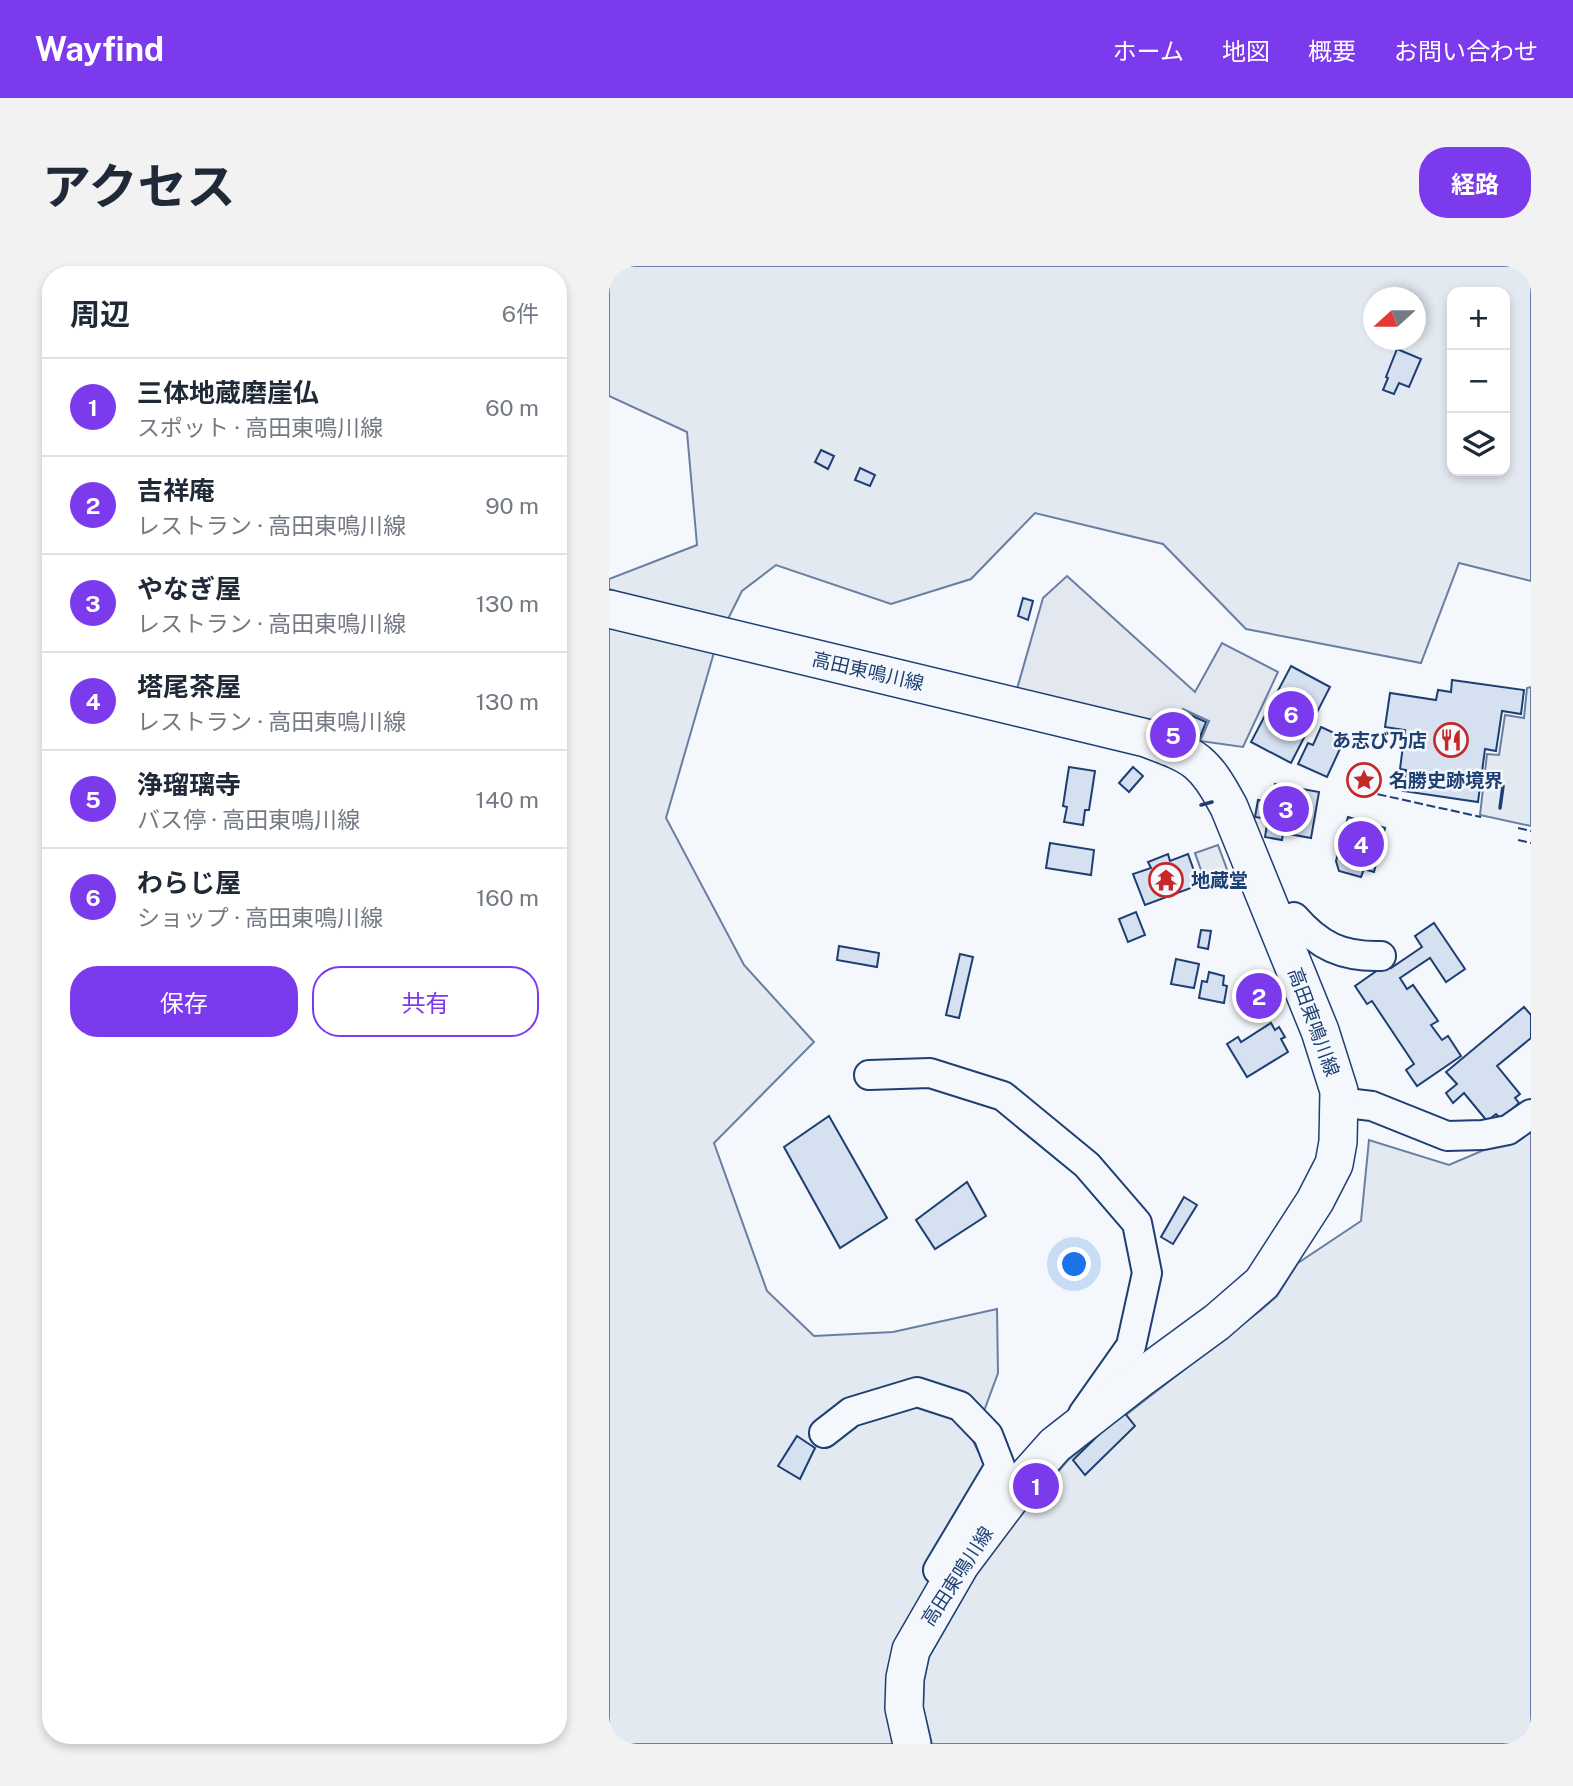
<!DOCTYPE html>
<html lang="ja">
<head>
<meta charset="utf-8">
<style>
	body { margin:0; font-family:"Public Sans","Noto Sans JP",sans-serif; background:#f2f2f3; color:#1f2937 }
	.controls { position:absolute; right:21px; top:21px; display:grid; overflow:hidden; border-radius:14px; box-shadow:0 4px 10px #0003 }
	.controls button { width:63px; height:63px; display:grid; place-items:center; padding:0; border:0; border-bottom:2px solid #e0e1e3; background:#fff; color:#1f2937; font:35px sans-serif }
	.compass { position:absolute; left:754px; top:21px; width:63px; height:63px; border-radius:50%; background:#fff; box-shadow:0 4px 10px #0003; rotate:249deg }
	.you { position:absolute; left:466px; top:999px; width:24px; height:24px; margin:-18px; border:5px solid #fff; border-radius:50%; background:#1a73e8; box-shadow:0 0 0 10px #1a73e833 }
	.badge { display:grid; place-items:center; width:46px; height:46px; border-radius:50%; background:#7c3aed; color:#fff; font-size:23px; font-weight:700 }
	.pin { position:absolute; translate:-50% -50%; border:4px solid #fff; box-shadow:0 2px 7px #0006 }
	.list { margin:0; padding:0; list-style:none }
	h2 { display:flex; justify-content:space-between; align-items:center; height:91px; margin:0; padding:0 28px; font-size:30px }
	h2 small { font-size:23px; font-weight:400; color:#747a83 }
	.list li { display:grid; grid-template-columns:46px 1fr auto; gap:21px; align-items:center; box-sizing:border-box; height:98px; padding:0 28px; border-top:2px solid #e0e1e3 }
	.list b { display:block; font-size:26px; white-space:nowrap }
	.list p { margin:0; font-size:23px; white-space:nowrap; color:#747a83 }
	.list em { font-size:23px; font-style:normal; color:#747a83 }
	.actions { display:flex; gap:14px; padding:21px 28px }
	.actions a { flex:1; padding:16px 0; border:2px solid #7c3aed; border-radius:28px; text-align:center; font-size:24px; color:#7c3aed }
	.actions .main { background:#7c3aed; color:#fff }
	.icon { flex:none; width:38px; height:38px; fill:none; stroke:currentColor; stroke-width:2; stroke-linecap:round; stroke-linejoin:round }
	.map { position:relative; flex:none; width:922px; height:1478px; overflow:hidden; border-radius:28px }
	header { display:flex; align-items:center; gap:42px; box-sizing:border-box; height:98px; padding:0 35px; background:#7c3aed; color:#fff }
	header strong { font-size:33px }
	nav { display:flex; gap:38px; margin-inline-start:auto; font-size:24px }
	.intro { display:flex; align-items:center; justify-content:space-between; box-sizing:border-box; height:168px; padding:0 42px }
	h1 { margin:0; font-size:49px }
	.button { padding:18px 32px; border-radius:28px; background:#7c3aed; color:#fff; font-size:24px; font-weight:700 }
	main { display:flex; gap:42px; padding:0 42px }
	aside { flex:1; background:#fff; border-radius:28px; box-shadow:0 4px 10px #0003 }
	.map>svg:first-child { display:block }
	.green { fill:#e3e9f0; stroke:#687fa3; stroke-width:2; fill-rule:evenodd }
	.parking { fill:#e3e8f0; stroke:#687fa3; stroke-width:2 }
	.building { fill:#d5e0f0; stroke:#1d3f73; stroke-width:2 }
	.lines { fill:none; stroke-linecap:round; stroke-linejoin:round }
	.minor-casing { stroke:#1d3f73; stroke-width:32 }
	.major-casing { stroke:#1d3f73; stroke-width:40 }
	.minor { stroke:#f4f7fb; stroke-width:28 }
	.major { stroke:#f4f7fb; stroke-width:37 }
	.fence { stroke:#1d3f73; stroke-width:2; stroke-dasharray:9 3.5; stroke-linecap:butt }
	.wall { stroke:#1d3f73; stroke-width:3.5 }
	.labels { text-anchor:middle; dominant-baseline:central; stroke-width:5; stroke-linejoin:round; paint-order:stroke }
	.street-label { font-size:19px; fill:#1d3f73; stroke:#f4f7fb }
	.poi-label { font-size:19px; font-weight:bold; fill:#1d3f73; stroke:#f4f7fb; text-anchor:start }
</style>
</head>
<body>
<header>
<strong>Wayfind</strong>
<nav><a>ホーム</a><a>地図</a><a>概要</a><a>お問い合わせ</a></nav>
</header>
<div class="intro"><h1>アクセス</h1><a class="button">経路</a></div>
<main>
<aside>
<h2>周辺<small>6件</small></h2>
<ul class="list">
<li><span class="badge">1</span><div><b>三体地蔵磨崖仏</b><p>スポット · 高田東鳴川線</p></div><em>60 m</em></li>
<li><span class="badge">2</span><div><b>吉祥庵</b><p>レストラン · 高田東鳴川線</p></div><em>90 m</em></li>
<li><span class="badge">3</span><div><b>やなぎ屋</b><p>レストラン · 高田東鳴川線</p></div><em>130 m</em></li>
<li><span class="badge">4</span><div><b>塔尾茶屋</b><p>レストラン · 高田東鳴川線</p></div><em>130 m</em></li>
<li><span class="badge">5</span><div><b>浄瑠璃寺</b><p>バス停 · 高田東鳴川線</p></div><em>140 m</em></li>
<li><span class="badge">6</span><div><b>わらじ屋</b><p>ショップ · 高田東鳴川線</p></div><em>160 m</em></li>
</ul>
<div class="actions"><a class="main">保存</a><a>共有</a></div>
</aside>
<div class="map">
<svg width="922" height="1478" viewBox="0 0 922 1478">
	<rect width="100%" height="100%" fill="#f4f7fb"/>
	<g class="green">
		<path d="M0,0H922V315L850,297L812,397L637,363L554,278L426,247L362,313L282,338L167,299L133,325L119,353L15,328L0,323V313L88,279L78,166L0,130ZM843,26H896V205H843ZM764,32H806V74H764Z"/>
		<path d="M0,357L106,383L57,552L135,699L205,776L105,877L158,1025L205,1070L284,1066L388,1043L389,1107L364,1175L389,1225L340,1291L290,1478H0Z"/>
		<path d="M922,421V560L871,549L878,488L890,489L896,449L915,452L918,422Z"/>
		<path d="M609,579L620,609L597,618L586,587Z"/>
		<path d="M922,864V1478H323L314,1441L315,1415L320,1391L367,1309L401,1262L459,1194L652,1044L668,1030L689,997L752,955L760,874L840,899Z"/>
	</g>
	<path class="parking" d="M458,310L586,426L613,377L669,406L634,481L591,475L600,455L574,443L562,468L406,430L434,332Z"/>
	<g class="building">
		<path d="M788,83L812,93L800,121L790,117L785,128L774,124L779,112L777,111Z"/>
		<path d="M212,184L225,190L219,203L206,196Z"/>
		<path d="M251,202L266,209L261,220L246,214Z"/>
		<path d="M414,332L424,335L419,354L409,350Z"/>
		<path d="M682,400L721,421L682,497L642,476Z"/>
		<path d="M843,414L915,424L912,448L893,445L887,485L876,483L869,536L794,525L797,504L791,503L796,464L776,461L781,427L827,434L829,424L842,426Z"/>
		<path d="M577,447L597,456L589,476L568,467Z"/>
		<path d="M712,461L736,472L718,511L689,498L699,477L704,479Z"/>
		<path d="M460,501L486,505L480,544H476L474,559L455,556L458,541L454,540Z"/>
		<path d="M524,501L534,510L520,526L510,517Z"/>
		<path d="M666,518L710,526L702,572L674,567L673,574L656,571L659,553L646,551L649,534L662,536Z"/>
		<path d="M739,551L776,562L765,606L755,603L752,611L730,605L727,595Z"/>
		<path d="M441,577L485,584L482,609L437,602Z"/>
		<path d="M559,588L561,595L579,588L590,619L536,639L524,608L542,602L539,596Z"/>
		<path d="M527,646L536,669L519,676L510,653Z"/>
		<path d="M825,657L856,703L837,716L821,692L791,712L798,723L804,719L829,755L822,759L833,774L839,770L852,790L808,820L797,804L805,798L763,735L758,738L746,720L779,697L782,702L813,681L806,670Z"/>
		<path d="M592,664L602,665L599,683L589,681Z"/>
		<path d="M230,680L270,687L268,701L228,694Z"/>
		<path d="M351,688L364,691L350,752L337,749Z"/>
		<path d="M567,693L590,698L585,722L562,718Z"/>
		<path d="M600,706L615,710L614,719L618,720L615,737L590,732L593,715L598,716Z"/>
		<path d="M669,720L670,738L631,741L630,723Z"/>
		<path d="M915,741L922,749V772L888,800L911,828L906,832L910,837L892,853L887,848L878,855L855,827L844,837L837,827L848,818L837,806Z"/>
		<path d="M662,757L666,764L670,761L676,771L672,773L679,786L638,811L618,778L629,771L632,776Z"/>
		<path d="M220,850L278,952L231,982L175,881Z"/>
		<path d="M358,916L377,950L326,983L307,954Z"/>
		<path d="M575,931L588,939L564,978L552,971Z"/>
		<path d="M514,1145L526,1160L476,1209L464,1194Z"/>
		<path d="M188,1170L206,1182L191,1213L169,1200Z"/>
	</g>
	<g class="lines">
		<g class="minor-casing">
			<g id="minor">
				<path d="M669,657L685,651C710,680 733,691 772,690"/>
				<path d="M260,809L321,807L394,830L478,899L528,957L538,1007L522,1080L474,1148"/>
				<path d="M729,836L763,840L838,870L874,869L899,864L922,848"/>
				<path d="M215,1167L242,1146L308,1126L351,1140L379,1169L391,1200L329,1304"/>
			</g>
		</g>
		<g class="major-casing">
			<path id="major" d="M0,343L537,472C587,491 594,493 620,541L711,765L730,825L729,876L725,898L706,935L653,1017L608,1056L533,1111L446,1179L414,1215L351,1299L302,1384L296,1412L295,1442L303,1478"/>
		</g>
		<use href="#minor" class="minor"/>
		<use href="#major" class="major"/>
		<g class="fence">
			<path d="M748,510L745,523L872,551"/>
			<path d="M909,562L922,565"/>
			<path d="M909,574L922,577"/>
		</g>
		<g class="wall">
			<path d="M878,518L894,520L891,542"/>
			<path d="M592,539L603,536"/>
		</g>
	</g>
	<defs>
		<g id="restaurant-ring" transform="scale(1.75)"><circle r="9.5" fill="#f4f7fb" stroke="#c62828" stroke-width="1.5"/><path d="M-5-6h1v4h1v-4h1v4h1v-4h1v5L-1.5 .5V6h-2V.5L-5-1ZM5-6V6H3V1.5H1.5Q1.5-4 5-6Z" fill="#c62828"/></g>
		<g id="sight-ring" transform="scale(1.75)"><circle r="9.5" fill="#f4f7fb" stroke="#c62828" stroke-width="1.5"/><path d="M0-6L1.8-2.2L6-1.7L2.9 1.2L3.7 5.4L0 3.3L-3.7 5.4L-2.9 1.2L-6-1.7L-1.8-2.2Z" fill="#c62828"/></g>
		<g id="temple-ring" transform="scale(1.75)"><circle r="9.5" fill="#f4f7fb" stroke="#c62828" stroke-width="1.5"/><path d="M0-6L5-2H3V0L6.5 2.5H4V6H1.5V3h-3V6H-4V2.5H-6.5L-3 0V-2H-5Z" fill="#c62828"/></g>
	</defs>
	<g fill-rule="evenodd">
		<use href="#restaurant-ring" x="842" y="474"/>
		<use href="#sight-ring" x="755" y="514"/>
		<use href="#temple-ring" x="557" y="614"/>
	</g>
	<g class="labels">
		<g class="street-label">
			<text transform="translate(259 405) rotate(13)">高田東鳴川線</text>
			<text transform="translate(705 756) rotate(70)">高田東鳴川線</text>
			<text transform="translate(348 1310) rotate(-57)">高田東鳴川線</text>
		</g>
		<g class="poi-label">
			<text x="818" y="474" text-anchor="end">あ志び乃店</text>
			<text x="780" y="514">名勝史跡境界</text>
			<text x="582" y="614">地蔵堂</text>
		</g>
	</g>
</svg>
<div class="controls">
<button>+</button>
<button>−</button>
<button><svg class="icon" aria-label="layers" viewBox="0 0 24 24"><path d="M12 4l9 5-9 5-9-5zM3 14l9 5 9-5"/></svg></button>
</div>
<svg class="compass" viewBox="-18 -18 36 36"><path d="M0-13l5 13h-10z" fill="#e53935"/><path d="M0 13l5-13h-10z" fill="#747a83"/></svg>
<div class="you"></div>
<div class="pin badge" style="left:427px;top:1220px">1</div>
<div class="pin badge" style="left:650px;top:730px">2</div>
<div class="pin badge" style="left:677px;top:543px">3</div>
<div class="pin badge" style="left:752px;top:578px">4</div>
<div class="pin badge" style="left:564px;top:469px">5</div>
<div class="pin badge" style="left:682px;top:448px">6</div>
</div>
</main>
</body>
</html>
